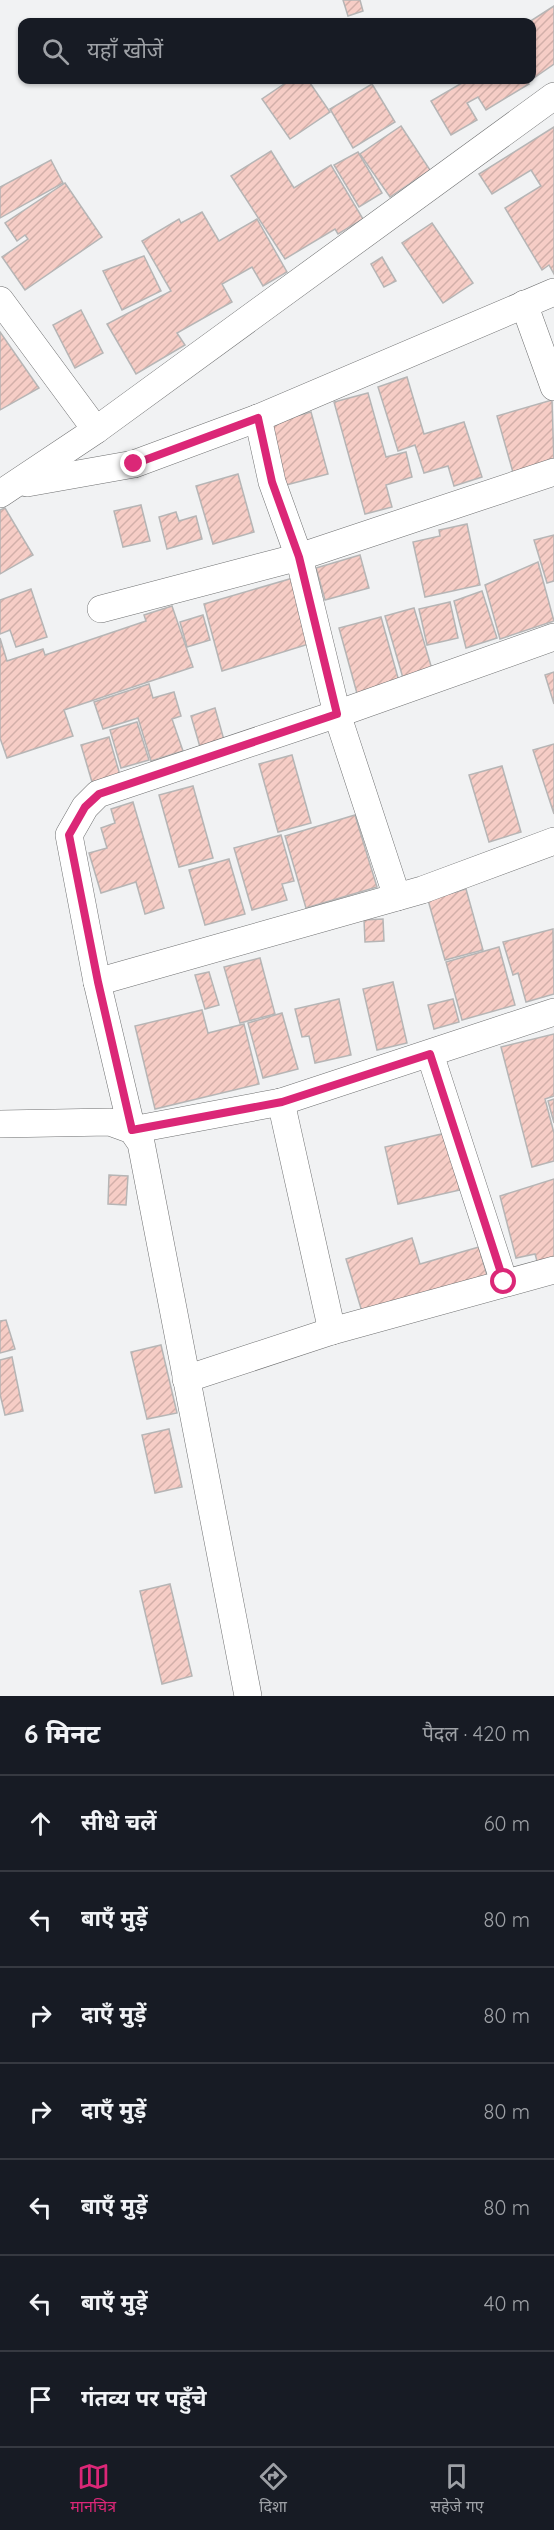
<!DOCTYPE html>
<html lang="hi">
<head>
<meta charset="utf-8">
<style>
	body { margin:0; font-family:Quicksand,"Noto Sans Devanagari",sans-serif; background:#20242c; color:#f1f3f6 }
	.stop { position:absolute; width:18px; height:18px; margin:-14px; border:4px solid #db2777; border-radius:50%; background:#fff }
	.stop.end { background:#db2777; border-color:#fff; box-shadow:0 2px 6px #0008 }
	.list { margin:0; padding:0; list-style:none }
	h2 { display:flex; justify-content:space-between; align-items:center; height:78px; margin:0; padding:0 24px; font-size:26px }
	h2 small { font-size:20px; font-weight:400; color:#9ea1a6 }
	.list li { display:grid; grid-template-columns:39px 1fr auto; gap:18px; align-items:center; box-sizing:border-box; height:96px; padding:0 24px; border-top:2px solid #363941 }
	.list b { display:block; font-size:22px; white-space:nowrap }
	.list em { font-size:20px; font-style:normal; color:#9ea1a6 }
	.icon { flex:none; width:33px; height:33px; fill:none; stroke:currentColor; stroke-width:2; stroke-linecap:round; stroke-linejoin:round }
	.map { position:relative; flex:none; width:554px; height:1696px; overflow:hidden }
	.search { position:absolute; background:#171b24; box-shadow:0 2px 4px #0004; left:18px; right:18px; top:18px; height:66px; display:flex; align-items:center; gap:15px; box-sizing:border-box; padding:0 21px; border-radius:12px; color:#9ea1a6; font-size:22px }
	.sheet { height:750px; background:#171b24 }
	nav { display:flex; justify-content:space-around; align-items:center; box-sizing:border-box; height:84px; border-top:2px solid #363941; background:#171b24; font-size:16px; color:#9ea1a6 }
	nav a { display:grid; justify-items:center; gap:3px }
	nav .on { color:#db2777 }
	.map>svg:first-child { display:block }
	.building { fill:url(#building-hatch); stroke:#b6b5b5; stroke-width:1.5 }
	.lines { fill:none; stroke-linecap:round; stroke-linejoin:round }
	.minor-casing { stroke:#6f7071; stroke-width:28 }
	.minor { stroke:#fff; stroke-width:27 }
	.route { stroke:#db2777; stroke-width:8 }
</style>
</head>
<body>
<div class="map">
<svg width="554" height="1696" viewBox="0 0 554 1696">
	<defs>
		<pattern id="building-hatch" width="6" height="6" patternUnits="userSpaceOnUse" patternTransform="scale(1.5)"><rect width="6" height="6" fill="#f6cdc6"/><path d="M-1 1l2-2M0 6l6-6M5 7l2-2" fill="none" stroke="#d2afa9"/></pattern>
	</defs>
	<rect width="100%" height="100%" fill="#f1f2f3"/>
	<g class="building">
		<path d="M343,0H360L363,11L348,16Z"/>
		<path d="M554,6V64L534,78L532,74V22H529Z"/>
		<path d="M290,80H308L330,112L290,139L262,99Z"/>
		<path d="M467,80H526L529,84L486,110L478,97L467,103L477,120L451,135L431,101Z"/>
		<path d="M372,84L395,122L353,148L330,109Z"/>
		<path d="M401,126L430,170L390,197L360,154Z"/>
		<path d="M554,127V274L549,265L542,270L505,208L541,186L531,170L492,194L479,174Z"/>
		<path d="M271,151L294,188L331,165L363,219L338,234L335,229L285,259L231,176Z"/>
		<path d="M358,152L382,193L359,207L334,165Z"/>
		<path d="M51,160L63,183L0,218V187Z"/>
		<path d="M65,183L102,237L25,290L2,257L28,239L25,235L17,241L5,223Z"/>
		<path d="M202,212L219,241L257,219L287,272L263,286L252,267L222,284L232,302L177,333L185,345L136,374L107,324L171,291L142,241L179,219L181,223Z"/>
		<path d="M432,223L473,283L443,303L402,243Z"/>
		<path d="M144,256L161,291L122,310L103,271Z"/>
		<path d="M382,257L396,281L384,287L371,264Z"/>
		<path d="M81,310L103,353L75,368L53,325Z"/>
		<path d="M0,332L39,388L0,410Z"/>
		<path d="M407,377L424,434L464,422L482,477L454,486L448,466L424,473L415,445L398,451L378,387Z"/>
		<path d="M368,393L386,457L406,452L412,477L386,485L392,507L365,514L334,402Z"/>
		<path d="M552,400L554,464L514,476L497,416Z"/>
		<path d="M311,412L328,474L286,485L270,423Z"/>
		<path d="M238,474L254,532L213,544L196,486Z"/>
		<path d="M141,505L150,541L123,547L114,511Z"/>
		<path d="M5,508L33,555L0,574V510Z"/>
		<path d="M176,512L179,521L196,516L202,539L167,549L159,517Z"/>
		<path d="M467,524L480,585L425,597L413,542L440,536L439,530Z"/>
		<path d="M554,535V581L547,583L534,540Z"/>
		<path d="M360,555L369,588L325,600L316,568Z"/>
		<path d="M538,562L554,621L500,639L485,585Z"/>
		<path d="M293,578L312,643L222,671L204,604Z"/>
		<path d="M31,589L47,637L16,647L10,630L0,634V600Z"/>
		<path d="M482,591L497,638L466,648L454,601Z"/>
		<path d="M450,602L458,638L427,645L419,609Z"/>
		<path d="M172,606L193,667L64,710L73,736L7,758L0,738V638L7,661L43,649L45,655L146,621L144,615Z"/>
		<path d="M414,608L434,676L405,685L385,616Z"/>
		<path d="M203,615L210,640L187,647L180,622Z"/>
		<path d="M381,617L400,685L358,697L339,628Z"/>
		<path d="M554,672V704L545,675Z"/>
		<path d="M149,684L153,698L174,692L181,716L172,719L183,751L151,761L138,718L103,729L94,702Z"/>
		<path d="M215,708L224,740L200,747L191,716Z"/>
		<path d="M137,722L149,760L121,768L110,730Z"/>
		<path d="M109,737L120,775L92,782L81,745Z"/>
		<path d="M554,744V814L533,750Z"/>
		<path d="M292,755L311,823L278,832L259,764Z"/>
		<path d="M502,766L521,832L489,842L469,775Z"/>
		<path d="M193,786L213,858L179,867L159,795Z"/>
		<path d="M133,802L164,908L145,914L136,882L101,893L89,853L107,848L101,828L115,823L111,809Z"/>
		<path d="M355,815L377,887L306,908L285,836Z"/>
		<path d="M281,835L294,881L282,884L287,900L252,910L234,848Z"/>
		<path d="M229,859L245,914L205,925L189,870Z"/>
		<path d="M466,889L483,950L445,960L428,900Z"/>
		<path d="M383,919L384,941L365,942L364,920Z"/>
		<path d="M553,929L554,994L526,1002L518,973L513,975L503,942Z"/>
		<path d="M499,947L515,1005L462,1020L446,962Z"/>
		<path d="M260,958L275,1014L240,1023L224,967Z"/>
		<path d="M209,972L219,1005L205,1009L195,975Z"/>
		<path d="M393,982L407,1043L377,1050L363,989Z"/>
		<path d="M339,999L351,1055L315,1063L309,1036L302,1037L295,1009Z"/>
		<path d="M453,999L459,1022L434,1029L428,1005Z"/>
		<path d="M202,1010L208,1033L244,1024L259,1084L155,1109L135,1026Z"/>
		<path d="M282,1013L298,1069L263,1078L248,1023Z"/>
		<path d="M554,1034V1096L545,1099L554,1133V1161L532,1167L501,1047Z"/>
		<path d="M554,1099V1123L548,1101Z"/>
		<path d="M446,1133L460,1190L398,1204L385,1147Z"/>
		<path d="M109,1175L128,1176L126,1205L108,1204Z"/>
		<path d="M554,1179V1259L537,1261L535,1254L516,1258L500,1196Z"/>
		<path d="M412,1238L420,1264L479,1247L488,1279L363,1315L346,1259Z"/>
		<path d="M6,1320L15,1349L0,1353V1321Z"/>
		<path d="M161,1345L177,1413L147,1419L131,1352Z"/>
		<path d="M12,1357L23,1411L5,1415L0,1394V1360Z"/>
		<path d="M169,1429L182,1487L155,1493L142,1435Z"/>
		<path d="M170,1584L192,1676L162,1684L140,1591Z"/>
	</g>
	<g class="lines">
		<g class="minor-casing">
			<g id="minor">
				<path d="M0,300L96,430"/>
				<path d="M524,304L554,387"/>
				<path d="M258,418L272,482L299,557L337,714L397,897"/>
				<path d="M27,483L134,464L258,418L554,292"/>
				<path d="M0,494L96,430L554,96"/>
				<path d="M101,609L299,557L554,472"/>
				<path d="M554,637L337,714L98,794L85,807L69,835L97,982L132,1130L281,1102L554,1012"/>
				<path d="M97,982L422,890L554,841"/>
				<path d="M430,1054L504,1282"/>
				<path d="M281,1102L332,1331"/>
				<path d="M0,1124L110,1122L132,1130L141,1143L248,1696"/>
				<path d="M186,1379L332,1331L554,1270"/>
			</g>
		</g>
		<use href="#minor" class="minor"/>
	</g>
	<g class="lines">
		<path class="route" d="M134,464L258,418L272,482L299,557L337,714L99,794L85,807L69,835L98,982L132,1130L282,1102L430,1054L504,1282"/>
	</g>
</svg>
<div class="stop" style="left:504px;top:1282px"></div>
<div class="stop end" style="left:134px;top:464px"></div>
<div class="search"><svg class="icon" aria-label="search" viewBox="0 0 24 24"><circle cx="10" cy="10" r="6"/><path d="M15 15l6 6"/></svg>यहाँ खोजें</div>
</div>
<section class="sheet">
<h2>6 मिनट<small>पैदल · 420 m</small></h2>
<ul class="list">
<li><svg class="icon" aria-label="ahead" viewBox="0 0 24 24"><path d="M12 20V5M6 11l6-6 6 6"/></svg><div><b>सीधे चलें</b></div><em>60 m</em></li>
<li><svg class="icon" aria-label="left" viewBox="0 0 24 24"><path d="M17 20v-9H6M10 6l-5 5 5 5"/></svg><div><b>बाएँ मुड़ें</b></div><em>80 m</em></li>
<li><svg class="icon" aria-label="right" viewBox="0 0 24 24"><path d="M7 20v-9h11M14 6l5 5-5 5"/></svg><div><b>दाएँ मुड़ें</b></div><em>80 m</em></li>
<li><svg class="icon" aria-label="right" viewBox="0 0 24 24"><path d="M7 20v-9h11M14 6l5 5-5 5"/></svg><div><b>दाएँ मुड़ें</b></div><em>80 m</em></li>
<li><svg class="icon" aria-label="left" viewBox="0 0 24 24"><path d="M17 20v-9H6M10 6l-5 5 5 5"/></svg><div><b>बाएँ मुड़ें</b></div><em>80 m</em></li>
<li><svg class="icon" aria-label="left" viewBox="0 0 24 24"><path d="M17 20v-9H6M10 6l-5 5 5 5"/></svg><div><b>बाएँ मुड़ें</b></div><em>40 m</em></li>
<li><svg class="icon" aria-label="arrive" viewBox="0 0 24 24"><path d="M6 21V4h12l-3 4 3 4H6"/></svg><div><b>गंतव्य पर पहुँचे</b></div></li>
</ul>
</section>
<nav>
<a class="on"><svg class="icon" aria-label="map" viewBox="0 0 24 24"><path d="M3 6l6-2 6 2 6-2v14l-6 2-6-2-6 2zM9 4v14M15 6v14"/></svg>मानचित्र</a>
<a><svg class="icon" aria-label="directions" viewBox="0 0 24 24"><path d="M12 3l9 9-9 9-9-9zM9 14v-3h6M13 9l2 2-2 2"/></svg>दिशा</a>
<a><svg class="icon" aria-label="saved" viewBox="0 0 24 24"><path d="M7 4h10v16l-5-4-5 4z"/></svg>सहेजे गए</a>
</nav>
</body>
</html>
